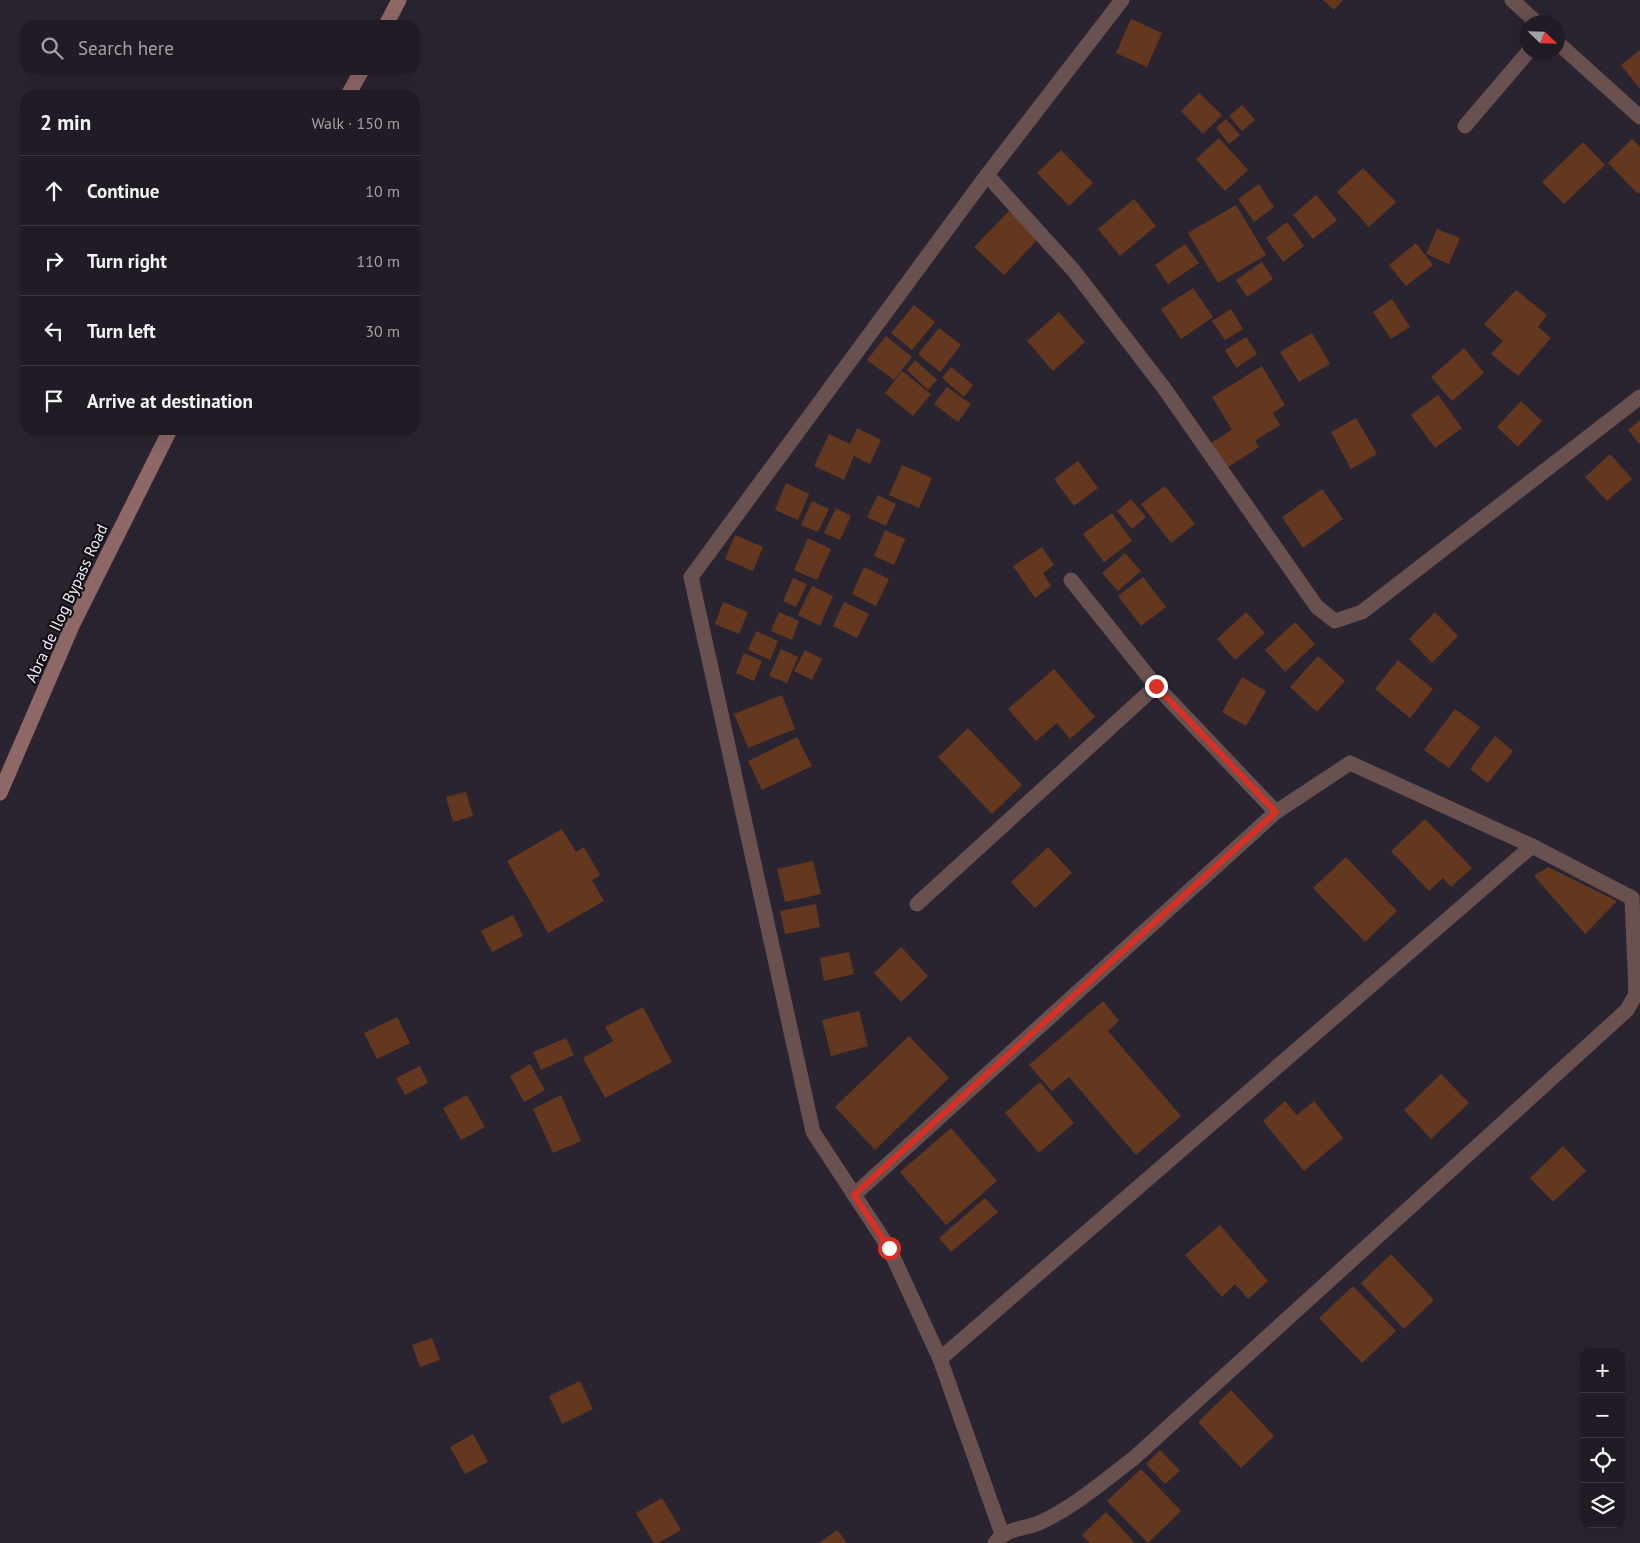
<!DOCTYPE html>
<html lang="en">
<head>
<meta charset="utf-8">
<style>
	body { margin:0; font-family:"PT Sans",sans-serif; background:#2d2831; color:#f1f3f6 }
	.controls { position:absolute; right:15px; bottom:15px; display:grid; overflow:hidden; border-radius:10px; box-shadow:0 5px 20px #0002 }
	.controls button { width:45px; height:45px; display:grid; place-items:center; padding:0; border:0; border-bottom:1px solid #3d3941; background:#201b24; color:#f1f3f6; font:25px sans-serif }
	.compass { position:absolute; left:1520px; top:15px; width:45px; height:45px; border-radius:50%; background:#201b24; box-shadow:0 5px 20px #0002; rotate:113deg }
	.stop { position:absolute; width:15px; height:15px; margin:-11px; border:4px solid #d93025; border-radius:50%; background:#fff }
	.stop.end { background:#d93025; border-color:#fff; box-shadow:0 1px 5px #0008 }
	.list { margin:0; padding:0; list-style:none }
	h2 { display:flex; justify-content:space-between; align-items:center; height:65px; margin:0; padding:0 20px; font-size:21px }
	h2 small { font-size:16px; font-weight:400; color:#a2a1a6 }
	.list li { display:grid; grid-template-columns:32px 1fr auto; gap:15px; align-items:center; box-sizing:border-box; height:70px; padding:0 20px; border-top:1px solid #3d3941 }
	.list b { display:block; font-size:19px; white-space:nowrap }
	.list em { font-size:16px; font-style:normal; color:#a2a1a6 }
	.icon { flex:none; width:28px; height:28px; fill:none; stroke:currentColor; stroke-width:2; stroke-linecap:round; stroke-linejoin:round }
	.map { position:relative; flex:none; width:1640px; height:1543px; overflow:hidden }
	.search { position:absolute; background:#201b24; box-shadow:0 5px 20px #0002; left:20px; top:20px; width:400px; height:55px; display:flex; align-items:center; gap:12px; box-sizing:border-box; padding:0 18px; border-radius:15px; color:#a2a1a6; font-size:19px }
	.panel { position:absolute; background:#201b24; box-shadow:0 5px 20px #0002; left:20px; top:90px; width:400px; height:345px; border-radius:15px }
	.map>svg:first-child { display:block }
	.building { fill:#64381f }
	.lines { fill:none; stroke-linecap:round; stroke-linejoin:round }
	.lane { stroke:#695150; stroke-width:15 }
	.street { stroke:#695150; stroke-width:15 }
	.secondary { stroke:#8e6767; stroke-width:15 }
	.route { stroke:#d93025; stroke-width:6 }
	.labels { text-anchor:middle; dominant-baseline:central; stroke-width:4.5; stroke-linejoin:round; paint-order:stroke }
	.street-label { font-size:16px; fill:#f0ecf4; stroke:#110e14 }
</style>
</head>
<body>
<div class="map">
<svg width="1640" height="1543" viewBox="0 0 1640 1543">
	<rect width="100%" height="100%" fill="#2a2430"/>
	<g class="building">
		<path d="M1323,0H1343L1334,10Z"/>
		<path d="M1131,19L1162,33L1147,67L1116,53Z"/>
		<path d="M1640,50V89L1621,65Z"/>
		<path d="M1199,93L1222,115L1203,134L1181,111Z"/>
		<path d="M1242,105L1255,120L1242,131L1229,116Z"/>
		<path d="M1226,119L1240,135L1229,144L1216,128Z"/>
		<path d="M1219,138L1248,170L1225,191L1196,159Z"/>
		<path d="M1632,139L1640,147V192L1638,194L1608,163Z"/>
		<path d="M1583,142L1605,165L1564,204L1542,182Z"/>
		<path d="M1061,150L1093,183L1069,206L1037,173Z"/>
		<path d="M1363,168L1396,202L1369,227L1337,192Z"/>
		<path d="M1259,184L1274,207L1254,222L1238,199Z"/>
		<path d="M1316,195L1337,220L1313,239L1293,215Z"/>
		<path d="M1134,199L1156,226L1120,256L1098,229Z"/>
		<path d="M1236,205L1266,255L1218,283L1188,233Z"/>
		<path d="M1012,208L1041,236L1004,275L974,247Z"/>
		<path d="M1287,222L1304,246L1283,262L1266,238Z"/>
		<path d="M1437,229L1460,238L1449,264L1426,254Z"/>
		<path d="M1416,243L1433,265L1406,286L1389,265Z"/>
		<path d="M1185,244L1199,263L1168,284L1155,265Z"/>
		<path d="M1262,262L1273,279L1247,297L1236,280Z"/>
		<path d="M1193,288L1213,317L1181,339L1161,309Z"/>
		<path d="M1516,290L1547,315L1538,327L1551,338L1518,376L1491,354L1503,341L1484,324Z"/>
		<path d="M1392,299L1410,327L1391,339L1373,312Z"/>
		<path d="M914,305L935,322L912,350L891,333Z"/>
		<path d="M1231,309L1243,329L1225,340L1212,321Z"/>
		<path d="M1059,312L1085,342L1053,371L1027,341Z"/>
		<path d="M939,328L961,345L940,372L918,354Z"/>
		<path d="M1312,333L1330,364L1299,382L1280,352Z"/>
		<path d="M886,336L912,357L894,380L867,360Z"/>
		<path d="M1246,337L1257,354L1236,368L1225,350Z"/>
		<path d="M1464,348L1484,373L1452,401L1431,377Z"/>
		<path d="M915,360L937,380L928,390L907,370Z"/>
		<path d="M1262,366L1285,405L1273,413L1280,425L1255,441L1259,447L1225,469L1209,444L1232,430L1212,397Z"/>
		<path d="M951,367L973,385L964,397L942,378Z"/>
		<path d="M902,371L931,394L913,416L885,393Z"/>
		<path d="M947,387L971,404L958,422L934,404Z"/>
		<path d="M1438,395L1462,428L1435,448L1411,415Z"/>
		<path d="M1521,401L1542,421L1518,447L1497,427Z"/>
		<path d="M1356,418L1377,454L1351,469L1331,432Z"/>
		<path d="M1640,420V445L1628,430Z"/>
		<path d="M857,428L881,440L870,464L854,456L844,480L814,466L829,434L850,444Z"/>
		<path d="M1610,454L1632,479L1607,501L1585,477Z"/>
		<path d="M1078,461L1098,488L1074,506L1054,479Z"/>
		<path d="M902,465L932,478L919,508L889,495Z"/>
		<path d="M786,483L809,494L798,520L775,510Z"/>
		<path d="M1165,486L1195,524L1171,543L1141,504Z"/>
		<path d="M1322,489L1343,519L1303,548L1282,517Z"/>
		<path d="M878,495L896,504L886,526L867,517Z"/>
		<path d="M1131,499L1146,517L1132,529L1117,511Z"/>
		<path d="M812,501L829,509L818,532L801,525Z"/>
		<path d="M836,508L851,516L840,540L824,533Z"/>
		<path d="M1112,513L1132,541L1104,562L1083,534Z"/>
		<path d="M885,530L905,539L894,565L874,556Z"/>
		<path d="M735,535L763,547L753,571L725,559Z"/>
		<path d="M808,538L831,549L817,580L794,570Z"/>
		<path d="M1042,547L1054,565L1043,573L1051,586L1035,598L1013,566Z"/>
		<path d="M1125,553L1141,571L1118,591L1102,573Z"/>
		<path d="M864,567L889,579L876,606L852,594Z"/>
		<path d="M1143,577L1166,607L1141,626L1118,596Z"/>
		<path d="M793,578L807,584L796,607L783,601Z"/>
		<path d="M812,586L833,596L820,626L798,615Z"/>
		<path d="M723,602L748,612L739,634L715,624Z"/>
		<path d="M844,602L869,614L857,638L833,626Z"/>
		<path d="M779,612L799,621L792,640L771,631Z"/>
		<path d="M1246,612L1265,633L1235,660L1217,639Z"/>
		<path d="M1435,612L1458,636L1432,663L1409,639Z"/>
		<path d="M1295,622L1315,644L1285,672L1265,650Z"/>
		<path d="M756,631L778,641L770,660L748,650Z"/>
		<path d="M781,649L798,657L787,683L769,676Z"/>
		<path d="M805,650L822,659L812,680L794,671Z"/>
		<path d="M744,653L762,661L754,681L736,673Z"/>
		<path d="M1318,656L1345,681L1317,712L1290,687Z"/>
		<path d="M1398,660L1433,689L1410,718L1375,689Z"/>
		<path d="M1054,669L1095,717L1070,739L1057,723L1036,741L1008,709Z"/>
		<path d="M1242,677L1266,691L1246,726L1222,712Z"/>
		<path d="M782,695L795,729L748,748L734,714Z"/>
		<path d="M1455,709L1480,727L1449,768L1424,750Z"/>
		<path d="M968,728L1022,785L992,814L938,757Z"/>
		<path d="M1495,736L1513,751L1488,783L1470,769Z"/>
		<path d="M797,737L812,766L762,790L748,761Z"/>
		<path d="M466,792L473,816L453,822L446,797Z"/>
		<path d="M1425,819L1472,868L1451,887L1443,878L1429,891L1391,851Z"/>
		<path d="M562,829L576,852L584,847L600,875L592,880L604,901L548,933L507,861Z"/>
		<path d="M1048,847L1072,873L1035,908L1011,882Z"/>
		<path d="M1346,857L1397,911L1365,942L1313,888Z"/>
		<path d="M813,861L821,894L785,902L777,869Z"/>
		<path d="M1548,867L1617,901L1585,934L1534,876Z"/>
		<path d="M816,904L820,927L785,934L780,911Z"/>
		<path d="M513,915L523,936L492,952L481,931Z"/>
		<path d="M901,947L928,976L901,1002L874,973Z"/>
		<path d="M849,952L854,974L824,981L820,958Z"/>
		<path d="M1103,1001L1119,1021L1108,1031L1181,1116L1136,1155L1069,1077L1052,1091L1029,1065Z"/>
		<path d="M643,1007L672,1062L605,1098L583,1058L613,1041L605,1027Z"/>
		<path d="M859,1011L868,1046L831,1056L822,1020Z"/>
		<path d="M397,1017L410,1043L377,1059L364,1033Z"/>
		<path d="M909,1036L949,1078L875,1150L835,1107Z"/>
		<path d="M566,1038L574,1055L541,1070L533,1052Z"/>
		<path d="M530,1064L545,1090L524,1102L510,1076Z"/>
		<path d="M420,1066L428,1083L405,1095L396,1078Z"/>
		<path d="M1441,1074L1469,1103L1431,1139L1404,1110Z"/>
		<path d="M1040,1082L1074,1123L1039,1153L1005,1113Z"/>
		<path d="M467,1095L485,1127L461,1140L443,1108Z"/>
		<path d="M561,1095L581,1141L553,1153L533,1109Z"/>
		<path d="M1285,1101L1297,1115L1314,1101L1343,1138L1304,1171L1263,1121Z"/>
		<path d="M951,1128L997,1181L946,1225L900,1172Z"/>
		<path d="M1563,1146L1586,1171L1553,1202L1530,1178Z"/>
		<path d="M985,1198L998,1212L951,1252L939,1238Z"/>
		<path d="M1220,1225L1268,1281L1248,1299L1235,1284L1222,1297L1185,1255Z"/>
		<path d="M1391,1254L1434,1300L1404,1329L1361,1283Z"/>
		<path d="M1353,1286L1396,1331L1362,1363L1319,1318Z"/>
		<path d="M432,1338L440,1360L420,1367L412,1345Z"/>
		<path d="M580,1381L593,1409L562,1424L549,1396Z"/>
		<path d="M1231,1390L1274,1436L1241,1468L1198,1422Z"/>
		<path d="M473,1434L488,1462L465,1474L450,1447Z"/>
		<path d="M1160,1450L1180,1471L1165,1484L1146,1464Z"/>
		<path d="M1141,1469L1181,1511L1148,1543L1107,1501Z"/>
		<path d="M662,1498L681,1530L658,1543H654L636,1513Z"/>
		<path d="M1106,1512L1135,1543H1090L1082,1535Z"/>
		<path d="M837,1530L847,1543H819Z"/>
	</g>
	<g class="lines">
		<path class="lane" d="M1465,126L1528,52"/>
		<g class="street">
			<path d="M1512,0L1536,22"/>
			<path d="M1558,43L1640,117"/>
			<path d="M987,175L1074,271L1164,388L1317,607L1335,621L1362,612L1640,397"/>
			<path d="M1071,580L1156,686L1276,812"/>
			<path d="M917,904L1156,686"/>
			<path d="M854,1195L1276,812L1350,763L1532,846L1632,898"/>
			<path d="M940,1359L1532,846"/>
			<path d="M1002,1534L940,1359L889,1248L813,1132L691,577L987,175L1122,0"/>
			<path d="M995,1543C1007,1527 1022,1530 1039,1523C1074,1507 1104,1481 1134,1458L1627,1010L1636,994L1632,898"/>
		</g>
		<g class="secondary">
			<path d="M386,25L399,0"/>
			<path d="M348,95L362,70"/>
			<path d="M0,793L72,626L170,430"/>
		</g>
	</g>
	<g class="lines">
		<path class="route" d="M889,1248L854,1195L1276,812L1156,686"/>
	</g>
	<g class="labels">
		<g class="street-label">
			<text transform="translate(66 603) rotate(-65)">Abra de Ilog Bypass Road</text>
		</g>
	</g>
</svg>
<div class="controls">
<button>+</button>
<button>−</button>
<button><svg class="icon" aria-label="locate" viewBox="0 0 24 24"><circle cx="12" cy="12" r="6"/><path d="M12 2v4M12 18v4M2 12h4M18 12h4"/></svg></button>
<button><svg class="icon" aria-label="layers" viewBox="0 0 24 24"><path d="M12 4l9 5-9 5-9-5zM3 14l9 5 9-5"/></svg></button>
</div>
<svg class="compass" viewBox="-18 -18 36 36"><path d="M0-13l5 13h-10z" fill="#e53935"/><path d="M0 13l5-13h-10z" fill="#a2a1a6"/></svg>
<div class="stop" style="left:889px;top:1248px"></div>
<div class="stop end" style="left:1156px;top:686px"></div>
<div class="search"><svg class="icon" aria-label="search" viewBox="0 0 24 24"><circle cx="10" cy="10" r="6"/><path d="M15 15l6 6"/></svg>Search here</div>
<section class="panel">
<h2>2 min<small>Walk · 150 m</small></h2>
<ul class="list">
<li><svg class="icon" aria-label="ahead" viewBox="0 0 24 24"><path d="M12 20V5M6 11l6-6 6 6"/></svg><div><b>Continue</b></div><em>10 m</em></li>
<li><svg class="icon" aria-label="right" viewBox="0 0 24 24"><path d="M7 20v-9h11M14 6l5 5-5 5"/></svg><div><b>Turn right</b></div><em>110 m</em></li>
<li><svg class="icon" aria-label="left" viewBox="0 0 24 24"><path d="M17 20v-9H6M10 6l-5 5 5 5"/></svg><div><b>Turn left</b></div><em>30 m</em></li>
<li><svg class="icon" aria-label="arrive" viewBox="0 0 24 24"><path d="M6 21V4h12l-3 4 3 4H6"/></svg><div><b>Arrive at destination</b></div></li>
</ul>
</section>
</div>
</body>
</html>
